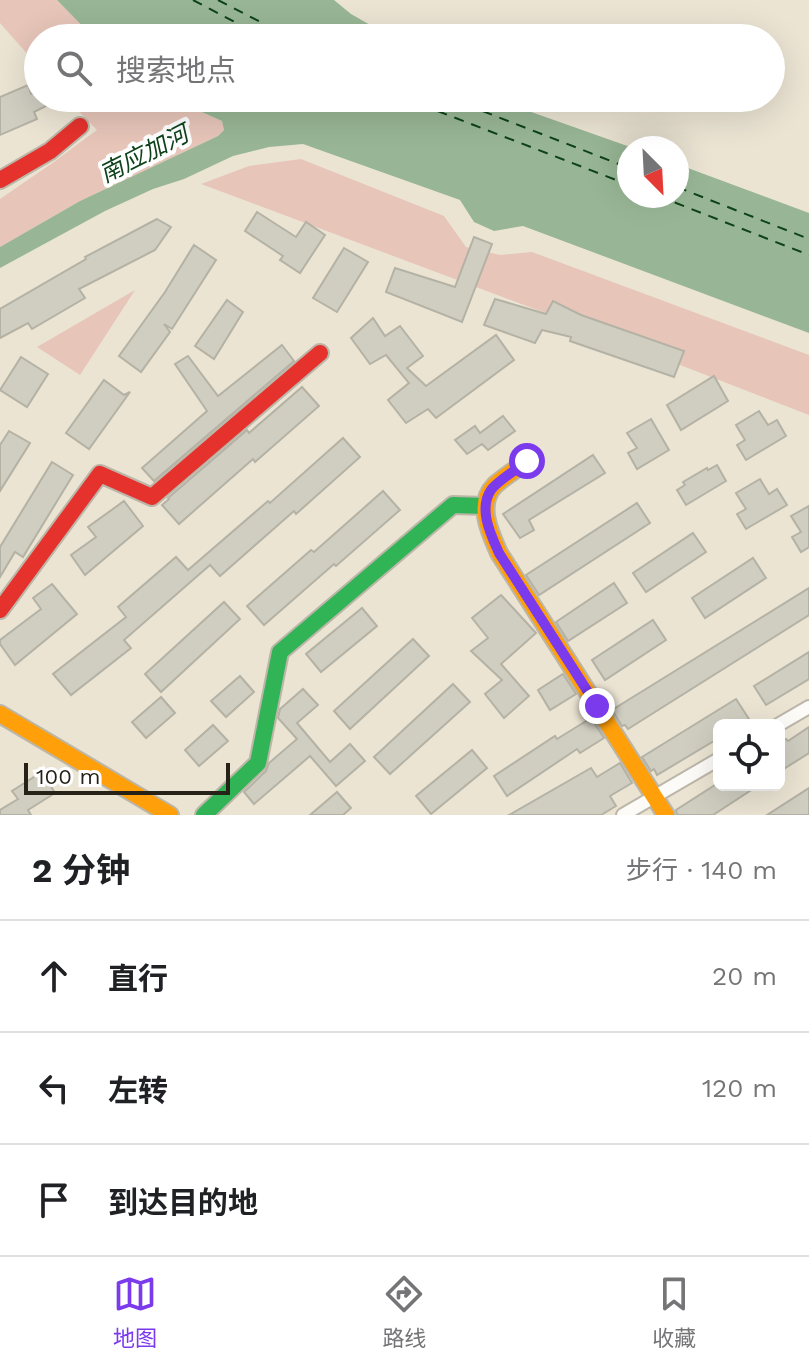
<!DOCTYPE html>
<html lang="zh">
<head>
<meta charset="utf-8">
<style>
	body { margin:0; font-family:"Work Sans","Noto Sans SC",sans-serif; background:#f2f2f2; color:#202124 }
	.controls { position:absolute; right:24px; bottom:24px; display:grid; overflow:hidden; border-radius:12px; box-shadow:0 8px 32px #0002 }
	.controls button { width:72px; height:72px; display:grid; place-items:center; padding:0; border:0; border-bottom:2px solid #e0e0e0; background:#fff; color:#202124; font:40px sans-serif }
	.compass { position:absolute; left:617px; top:136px; width:72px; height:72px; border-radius:50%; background:#fff; box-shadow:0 8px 32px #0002; rotate:156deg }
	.scale { position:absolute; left:24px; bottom:20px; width:206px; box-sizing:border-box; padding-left:8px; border:4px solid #272217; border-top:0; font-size:22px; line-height:28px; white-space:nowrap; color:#272217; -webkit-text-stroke:6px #fff; paint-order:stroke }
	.stop { position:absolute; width:24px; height:24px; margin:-18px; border:6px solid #7c3aed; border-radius:50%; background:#fff }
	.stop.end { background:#7c3aed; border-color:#fff; box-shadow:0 2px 8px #0008 }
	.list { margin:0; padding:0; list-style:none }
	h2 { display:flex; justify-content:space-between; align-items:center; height:104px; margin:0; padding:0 32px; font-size:34px }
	h2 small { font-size:26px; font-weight:400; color:#757577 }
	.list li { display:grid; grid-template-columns:52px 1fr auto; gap:24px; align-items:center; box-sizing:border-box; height:112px; padding:0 32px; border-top:2px solid #e0e0e0 }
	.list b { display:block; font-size:30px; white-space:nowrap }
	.list em { font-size:26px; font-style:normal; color:#757577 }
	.icon { flex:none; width:44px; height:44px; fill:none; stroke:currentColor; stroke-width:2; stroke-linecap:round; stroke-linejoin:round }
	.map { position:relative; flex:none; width:809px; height:815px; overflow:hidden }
	.search { position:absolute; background:#fff; box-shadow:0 8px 32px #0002; left:24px; right:24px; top:24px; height:88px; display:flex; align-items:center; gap:20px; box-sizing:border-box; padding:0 28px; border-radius:44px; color:#757577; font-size:30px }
	.sheet { height:440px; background:#fff }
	nav { display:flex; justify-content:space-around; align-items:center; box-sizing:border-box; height:112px; border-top:2px solid #e0e0e0; background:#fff; font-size:22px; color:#757577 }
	nav a { display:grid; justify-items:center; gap:4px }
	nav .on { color:#7c3aed }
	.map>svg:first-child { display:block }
	.green { fill:#e7c5b9 }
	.water { fill:#98b695 }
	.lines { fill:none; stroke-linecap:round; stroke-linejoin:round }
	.ferry { stroke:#0d421a; stroke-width:2; stroke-dasharray:10 8; stroke-linecap:butt }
	.building { fill:#d0cec1; stroke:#b4b2a5; stroke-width:2 }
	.street-casing { stroke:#bcb6a9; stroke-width:16 }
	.fast-casing { stroke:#bcb6a9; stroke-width:20 }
	.slow-casing { stroke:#bcb6a9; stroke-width:20 }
	.jam-casing { stroke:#bcb6a9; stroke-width:20 }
	.street { stroke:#fcfbf8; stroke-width:12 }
	.fast { stroke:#30b455; stroke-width:16 }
	.slow { stroke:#ff9f0a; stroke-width:16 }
	.jam { stroke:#e5322d; stroke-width:16 }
	.route { stroke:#7c3aed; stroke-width:10 }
	.labels { text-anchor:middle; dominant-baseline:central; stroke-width:8; stroke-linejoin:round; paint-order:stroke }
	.water-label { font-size:24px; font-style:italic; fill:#0d421a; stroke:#fff }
</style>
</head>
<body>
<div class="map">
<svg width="809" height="815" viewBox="0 0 809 815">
	<rect width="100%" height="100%" fill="#ebe4d3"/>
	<g class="green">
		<path d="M0,0H57L94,38H38V66L0,23Z"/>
		<path d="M66,98H170L222,121L224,130L218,136L80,201L0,247V199L51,164L97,130Z"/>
		<path d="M301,159L444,216L466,247L500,255L532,252L809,355V415L551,315L201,184L249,166Z"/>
		<path d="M135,290L80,375L37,347Z"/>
	</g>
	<g class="water">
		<path d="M57,0H334L351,14L393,38H94Z"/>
		<path d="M170,98H498L506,103L633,148H629V196H677V164L809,213V333L523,226L494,231L474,222L460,200L303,144L269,147L233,156L184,179L153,189L105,211L0,268V247L80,201L218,136L224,130L222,121Z"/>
	</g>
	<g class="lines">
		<g class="ferry">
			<path d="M193,0L265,38"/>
			<path d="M218,0L276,30L296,38"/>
			<path d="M404,98L629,185"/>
			<path d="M449,98L629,168"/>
			<path d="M677,187L809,239"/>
			<path d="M658,196L809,255"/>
		</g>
	</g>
	<g class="building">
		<path d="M28,85L31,94L38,91V98H43L46,106L34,112L37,119L0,135V97Z"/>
		<path d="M257,212L296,237L306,222L325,235L300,273L280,260L283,256L245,231Z"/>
		<path d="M157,219L171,227L155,250L79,289L85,298L32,329L28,323L0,338V309L86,259L85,257Z"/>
		<path d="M474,237L492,244L462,322L386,292L395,268L455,287Z"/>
		<path d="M194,245L216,260L172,329L164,324L170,332L141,372L119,356L165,292Z"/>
		<path d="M344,248L368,262L337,312L313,298Z"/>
		<path d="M495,299L546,314L553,301L581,315L684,351L674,377L570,341L571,337L542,330L535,343L484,325Z"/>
		<path d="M227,300L243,312L214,359L195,346Z"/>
		<path d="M373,318L385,336L400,326L423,356L407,368L426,386L496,335L514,360L436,418L428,409L406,423L388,400L409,383L386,355L370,364L351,338Z"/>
		<path d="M282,345L294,361L154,481L142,468L207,411L175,364L188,356L218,396Z"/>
		<path d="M21,357L48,374L27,407L0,390Z"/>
		<path d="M714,376L728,401L681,430L667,405Z"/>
		<path d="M104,380L124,395L130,392L89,449L66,433Z"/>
		<path d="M302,387L319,406L255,462L253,459L179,524L162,505L169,499L168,498L247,430L249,433Z"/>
		<path d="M759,411L768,425L777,420L786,436L746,460L737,445L745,440L736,425Z"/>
		<path d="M503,416L515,431L488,450L482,444L467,454L455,440L475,426L480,433Z"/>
		<path d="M651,419L669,450L637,469L628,453L637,448L627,433Z"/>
		<path d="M9,431L30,443L0,491V445Z"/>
		<path d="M343,438L360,457L296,514L294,511L220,576L210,565L124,640L131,648L71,695L53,674L126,617L118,607L176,557L188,570L268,501L270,503Z"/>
		<path d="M593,455L605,473L529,520L534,530L520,538L503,514Z"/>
		<path d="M52,462L73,475L23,557L15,552L0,577V547Z"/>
		<path d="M717,465L726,481L686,505L677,490L685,485L683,482L707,468L708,470Z"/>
		<path d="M760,479L769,494L777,489L787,505L746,529L737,514L746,509L736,493Z"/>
		<path d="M383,491L400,510L336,566L334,564L264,625L247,606L311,550L314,552Z"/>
		<path d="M124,501L143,526L85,575L71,555L96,537L88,527Z"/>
		<path d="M637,503L650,523L539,595L526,575Z"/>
		<path d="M809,506V547L801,552L792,537L801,532L791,516Z"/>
		<path d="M693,533L706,552L646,592L633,573Z"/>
		<path d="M753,558L766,578L705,618L692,598Z"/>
		<path d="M614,583L627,603L568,641L556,622Z"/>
		<path d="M52,584L77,614L15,665L0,644V640L41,609L33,598Z"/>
		<path d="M809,588V615L628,729L625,725L622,726L612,710Z"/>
		<path d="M501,595L536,633L501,664L529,696L504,718L485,694L502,680L471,651L488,638L472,618Z"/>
		<path d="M224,602L240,619L161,692L145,674Z"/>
		<path d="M362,608L377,626L321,672L306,654Z"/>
		<path d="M653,620L666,640L605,680L592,660Z"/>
		<path d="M413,639L429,656L350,729L334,711Z"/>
		<path d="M809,652V679L766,705L754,686Z"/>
		<path d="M563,674L576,694L550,710L538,690Z"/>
		<path d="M240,676L254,692L226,717L211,701Z"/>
		<path d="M453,684L470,702L390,774L374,757Z"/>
		<path d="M303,689L318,705L297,723L330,762L350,744L365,761L336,786L310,756L254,804L244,792L266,771L269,763L297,739L278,718L280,709Z"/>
		<path d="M161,697L175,713L146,738L132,722Z"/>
		<path d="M736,699L749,719L740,725H719V738L657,775L654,769L651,771L642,757Z"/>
		<path d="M591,718L604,738L580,753L577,749L507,796L494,776L555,736L557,739Z"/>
		<path d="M213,725L228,741L199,766L185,750Z"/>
		<path d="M809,727V753L779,772V743L786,739L788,741Z"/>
		<path d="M472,750L487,768L431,814L416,796Z"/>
		<path d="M620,763L632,783L610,796L616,806L601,815H509L591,768L597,777Z"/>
		<path d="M42,772L55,793L28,810L31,815H0V810L18,799L12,791Z"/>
		<path d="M715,785H759L713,815H677L676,810Z"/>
		<path d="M809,788V815H767Z"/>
		<path d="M337,792L351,808L343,815H310Z"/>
	</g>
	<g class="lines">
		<g class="street-casing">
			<g id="street">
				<path d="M778,725L809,707"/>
				<path d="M623,815L719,759"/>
			</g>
		</g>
		<g class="fast-casing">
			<path id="fast" d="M204,815L258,763L280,652L453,505L485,506"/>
		</g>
		<g class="slow-casing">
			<g id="slow">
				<path d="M527,461C517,469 505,476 495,485C476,504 490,533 499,553L666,815"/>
				<path d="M0,714L170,815"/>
			</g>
		</g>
		<g class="jam-casing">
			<g id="jam">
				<path d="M0,180L50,151L80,126"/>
				<path d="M0,610L100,474L152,497L320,353"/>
			</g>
		</g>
		<use href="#street" class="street"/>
		<use href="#fast" class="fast"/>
		<use href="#slow" class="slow"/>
		<use href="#jam" class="jam"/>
	</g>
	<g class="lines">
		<path class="route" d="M527,461C518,469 497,481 491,490C478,509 491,535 499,553L597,706"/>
	</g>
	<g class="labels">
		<g class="water-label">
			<text transform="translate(144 154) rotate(-27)">南应加河</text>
		</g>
	</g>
</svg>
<div class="controls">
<button><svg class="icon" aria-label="locate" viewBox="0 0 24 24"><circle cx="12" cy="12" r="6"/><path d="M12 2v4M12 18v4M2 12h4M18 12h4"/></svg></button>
</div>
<svg class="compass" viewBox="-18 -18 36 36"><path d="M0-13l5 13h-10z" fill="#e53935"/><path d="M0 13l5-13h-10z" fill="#757577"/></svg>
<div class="scale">100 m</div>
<div class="stop" style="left:527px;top:461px"></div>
<div class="stop end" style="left:597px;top:706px"></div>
<div class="search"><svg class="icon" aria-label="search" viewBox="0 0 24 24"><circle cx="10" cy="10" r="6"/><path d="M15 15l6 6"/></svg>搜索地点</div>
</div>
<section class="sheet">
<h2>2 分钟<small>步行 · 140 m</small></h2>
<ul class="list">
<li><svg class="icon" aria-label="ahead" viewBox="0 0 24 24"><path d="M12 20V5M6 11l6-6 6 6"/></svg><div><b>直行</b></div><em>20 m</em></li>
<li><svg class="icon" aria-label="left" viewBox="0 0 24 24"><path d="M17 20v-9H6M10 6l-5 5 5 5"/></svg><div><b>左转</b></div><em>120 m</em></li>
<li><svg class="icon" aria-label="arrive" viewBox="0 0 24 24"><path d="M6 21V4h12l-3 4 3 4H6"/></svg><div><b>到达目的地</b></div></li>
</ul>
</section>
<nav>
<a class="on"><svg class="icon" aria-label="map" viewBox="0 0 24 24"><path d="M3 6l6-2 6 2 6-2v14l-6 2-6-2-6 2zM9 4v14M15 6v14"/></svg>地图</a>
<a><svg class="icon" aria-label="directions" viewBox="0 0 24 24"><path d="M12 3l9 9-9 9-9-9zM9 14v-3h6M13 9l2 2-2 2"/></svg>路线</a>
<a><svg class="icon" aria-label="saved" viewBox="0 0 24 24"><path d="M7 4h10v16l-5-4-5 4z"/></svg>收藏</a>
</nav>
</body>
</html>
